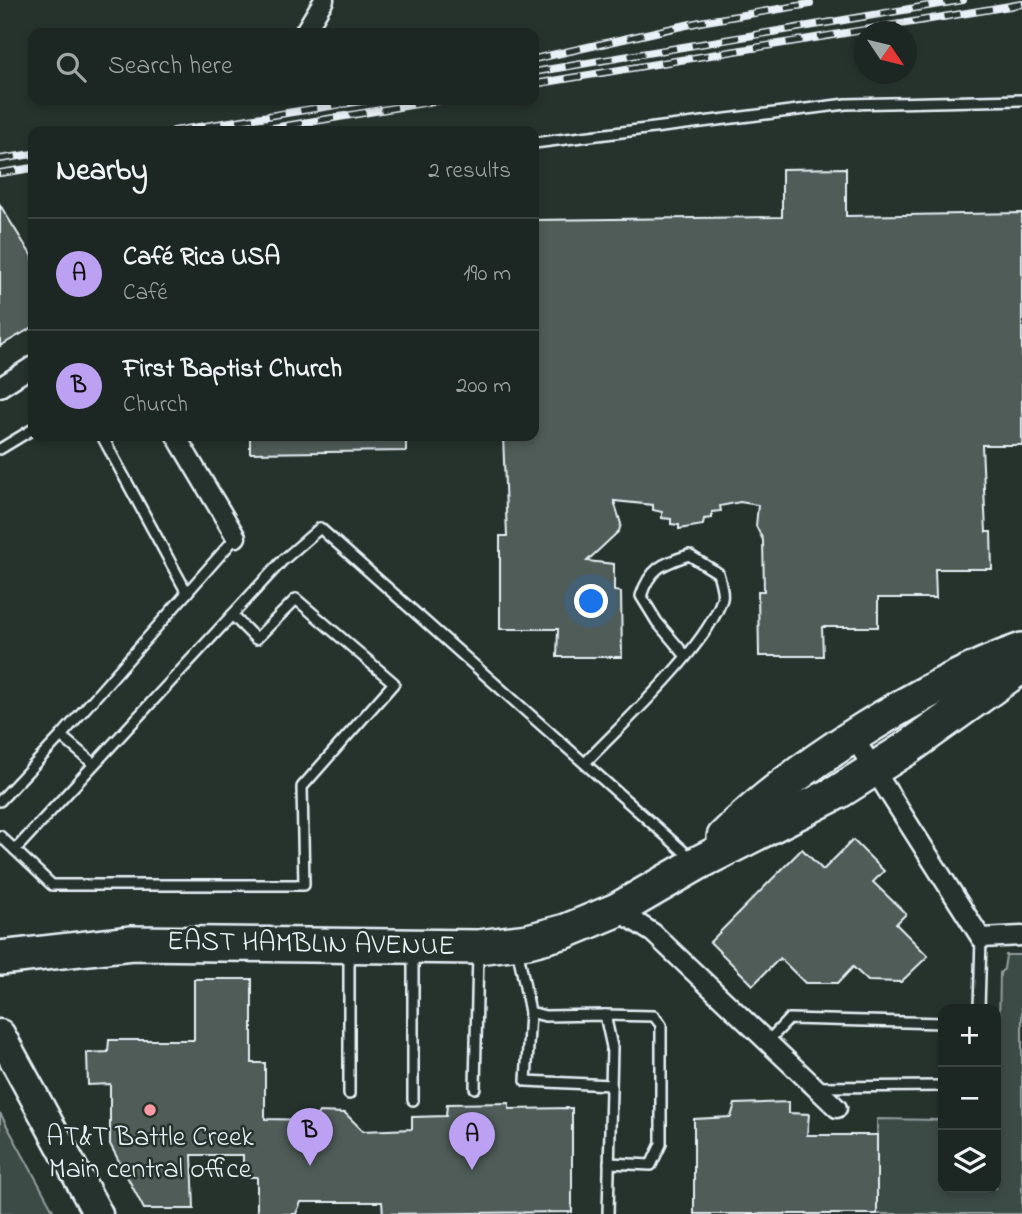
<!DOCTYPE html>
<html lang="en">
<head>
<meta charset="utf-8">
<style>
	body { margin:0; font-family:"Indie Flower",sans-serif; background:#252e2a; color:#f1f3f6 }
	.controls { position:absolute; right:21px; bottom:21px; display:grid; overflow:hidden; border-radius:14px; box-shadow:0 4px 10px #0003 }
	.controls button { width:63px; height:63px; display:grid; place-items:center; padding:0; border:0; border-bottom:2px solid #3a4340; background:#1c2622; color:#f1f3f6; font:35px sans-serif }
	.compass { position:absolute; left:854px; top:21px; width:63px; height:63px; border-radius:50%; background:#1c2622; box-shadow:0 4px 10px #0003; rotate:125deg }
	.you { position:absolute; left:592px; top:602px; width:24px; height:24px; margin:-18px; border:5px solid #fff; border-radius:50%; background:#1a73e8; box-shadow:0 0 0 10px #1a73e833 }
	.badge { display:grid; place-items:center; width:46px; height:46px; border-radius:50%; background:#bca0f2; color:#111; font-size:23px; font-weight:700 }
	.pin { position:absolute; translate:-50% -58px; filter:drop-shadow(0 2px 4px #0008) }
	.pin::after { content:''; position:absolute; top:37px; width:24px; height:21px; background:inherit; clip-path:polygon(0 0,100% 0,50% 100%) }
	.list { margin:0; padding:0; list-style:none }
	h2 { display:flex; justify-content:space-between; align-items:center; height:91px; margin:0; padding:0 28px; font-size:30px }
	h2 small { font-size:23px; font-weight:400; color:#a0a5a5 }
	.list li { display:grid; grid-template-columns:46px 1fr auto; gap:21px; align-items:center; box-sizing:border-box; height:112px; padding:0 28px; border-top:2px solid #3a4340 }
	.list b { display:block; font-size:26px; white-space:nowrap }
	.list p { margin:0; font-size:23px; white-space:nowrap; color:#a0a5a5 }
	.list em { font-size:23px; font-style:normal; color:#a0a5a5 }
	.icon { flex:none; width:38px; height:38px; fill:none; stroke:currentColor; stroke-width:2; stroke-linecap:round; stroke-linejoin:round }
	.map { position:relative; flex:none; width:1022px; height:1214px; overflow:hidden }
	.search { position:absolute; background:#1c2622; box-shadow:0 4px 10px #0003; left:28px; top:28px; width:511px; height:77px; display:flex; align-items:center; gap:18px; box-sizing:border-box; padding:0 24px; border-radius:14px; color:#a0a5a5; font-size:26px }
	.panel { position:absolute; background:#1c2622; box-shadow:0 4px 10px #0003; left:28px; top:126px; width:511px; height:315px; border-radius:14px }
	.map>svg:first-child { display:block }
	.green { fill:#3e4b47; stroke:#939ea0; stroke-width:2 }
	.building { fill:#505c59; stroke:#e8f1f8; stroke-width:2 }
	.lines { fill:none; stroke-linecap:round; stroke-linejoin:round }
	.lane-casing { stroke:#e8f1f8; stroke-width:14 }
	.street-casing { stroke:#e8f1f8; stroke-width:23 }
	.primary-casing { stroke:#e8f1f8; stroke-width:33 }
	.highway-casing { stroke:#e8f1f8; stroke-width:38 }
	.lane { stroke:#26332d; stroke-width:9 }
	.street { stroke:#26332d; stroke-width:18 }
	.primary { stroke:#26332d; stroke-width:28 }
	.highway { stroke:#26332d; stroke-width:33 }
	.rail-casing { stroke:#e8f1f8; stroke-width:8 }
	.rail { stroke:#26332d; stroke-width:5; stroke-dasharray:16; stroke-linecap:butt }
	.poi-dot { fill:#ff9aa2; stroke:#26332d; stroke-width:2.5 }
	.labels { text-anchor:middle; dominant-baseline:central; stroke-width:5; stroke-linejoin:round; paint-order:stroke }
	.street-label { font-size:28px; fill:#e8f1f8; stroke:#26332d }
	.poi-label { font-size:28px; fill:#e8f1f8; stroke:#26332d }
</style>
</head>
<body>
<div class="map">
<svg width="1022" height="1214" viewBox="0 0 1022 1214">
	<rect width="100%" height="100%" fill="#26332d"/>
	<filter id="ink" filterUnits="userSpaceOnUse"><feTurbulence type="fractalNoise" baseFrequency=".0143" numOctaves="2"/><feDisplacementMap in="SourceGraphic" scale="14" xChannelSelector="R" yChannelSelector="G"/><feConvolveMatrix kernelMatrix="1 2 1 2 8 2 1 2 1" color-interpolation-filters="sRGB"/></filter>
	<g filter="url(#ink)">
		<g class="green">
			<path d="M1006,955H1022V1214H877V1119L943,1120V1188H996L1000,973L1004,969Z"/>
			<path d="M0,1113L53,1210L54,1214H0Z"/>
		</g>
		<g class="building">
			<path d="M846,168V216L1022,213V445H982L986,532H991L992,569H935L936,598H878V627H822L823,656H759L758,591H764L763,540L756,526L758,505L740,502L720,506L721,511L712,512V518L704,519L703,525L679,529V525L671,524V519L662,518V512L653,510V505L614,501L621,524L619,531L587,561L614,564V591L621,592L622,657H557L558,629H500V536H507L503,436H534V220L782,217V169Z"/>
			<path d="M0,205L33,258V327L0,346Z"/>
			<path d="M250,436H406V451L250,453Z"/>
			<path d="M853,840L884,871L873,882L906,914L896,924L928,956L901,982L868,981L853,967L838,983H805L780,958L753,985L710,942L802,849L823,870Z"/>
			<path d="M194,979H252V1063H265V1119L314,1120L319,1112L345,1113L363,1131L412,1129V1117L446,1116L447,1104L509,1103V1109L572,1108V1212L383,1214L382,1202H301L296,1214H257V1177H243V1155H192L194,1209H144L110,1144V1084L88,1085L87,1053L108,1052L109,1040H194Z"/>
			<path d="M789,1102V1113L809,1114L807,1135H877V1214H694V1119L731,1117L735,1104Z"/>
		</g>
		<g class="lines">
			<g class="lane-casing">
				<g id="lane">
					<path d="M534,143L846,104L1022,100"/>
					<path d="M102,436L187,593"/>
					<path d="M0,449L33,429"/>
					<path d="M586,762C622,724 707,647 722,599C724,592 720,581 718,573L689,555C662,564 650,568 641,596L657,622L685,655"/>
					<path d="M94,764L61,736L236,537"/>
					<path d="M0,801L61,736"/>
					<path d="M0,836L15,850L282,561L320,528L691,858"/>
					<path d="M15,850L52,885H304L302,787L394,683L296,599L256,639L232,615"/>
					<path d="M517,947L530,1012L545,1016L605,1015L612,1047L608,1214"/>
					<path d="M349,951V1094"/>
					<path d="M979,1009L981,938"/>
					<path d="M530,1012L526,1081L611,1085"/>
					<path d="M605,1015L654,1016L661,1025V1144L651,1165L609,1163"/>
					<path d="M768,1041L789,1019L943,1023"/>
					<path d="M816,1087L943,1086"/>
					<path d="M475,1088L478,952"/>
					<path d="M413,1100V951"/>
				</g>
			</g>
			<g class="street-casing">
				<g id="street">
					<path d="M304,33L324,0"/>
					<path d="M0,387L33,366"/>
					<path d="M176,436L236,537"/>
					<path d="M854,738L981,938L1022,936"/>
					<path d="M617,910L653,933L837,1108"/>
				</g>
			</g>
			<g class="primary-casing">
				<path id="primary" d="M0,1034L98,1214"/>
			</g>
			<g class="highway-casing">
				<g id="highway">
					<path d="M724,837C795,766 927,683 1022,650"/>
					<path d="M0,958L132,943L478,947L528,941L566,931L617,910L698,863L838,792L909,747L1022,666"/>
				</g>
			</g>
			<use href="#lane" class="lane"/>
			<use href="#street" class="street"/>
			<use href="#primary" class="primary"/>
			<use href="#highway" class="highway"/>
			<g class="rail-casing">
				<g id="rail">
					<path d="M534,59L700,22L810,4"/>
					<path d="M534,72L963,0"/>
					<path d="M534,84L1022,4"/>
					<path d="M174,131L368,100"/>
					<path d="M255,131L441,100"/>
					<path d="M0,159L33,154"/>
					<path d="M0,173L33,168"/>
				</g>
			</g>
			<use href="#rail" class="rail"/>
		</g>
	</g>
	<circle class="poi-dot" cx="150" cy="1110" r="7"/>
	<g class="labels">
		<g class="street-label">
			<text transform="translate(311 945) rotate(1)">EAST HAMBLIN AVENUE</text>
		</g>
		<g class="poi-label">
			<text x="150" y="1138">AT&amp;T Battle Creek<tspan x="150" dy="32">Main central office</tspan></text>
		</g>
	</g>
</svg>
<div class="controls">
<button>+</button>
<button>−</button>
<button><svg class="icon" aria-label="layers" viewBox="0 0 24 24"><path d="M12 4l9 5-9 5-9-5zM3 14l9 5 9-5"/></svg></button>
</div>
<svg class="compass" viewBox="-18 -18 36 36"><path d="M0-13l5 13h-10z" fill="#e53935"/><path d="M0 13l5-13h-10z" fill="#a0a5a5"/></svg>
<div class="you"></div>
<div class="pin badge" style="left:472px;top:1170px">A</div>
<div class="pin badge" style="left:310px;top:1166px">B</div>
<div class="search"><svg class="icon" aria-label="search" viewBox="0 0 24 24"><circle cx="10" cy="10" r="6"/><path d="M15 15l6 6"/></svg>Search here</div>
<section class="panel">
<h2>Nearby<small>2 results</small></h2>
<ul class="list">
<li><span class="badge">A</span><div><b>Café Rica USA</b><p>Café</p></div><em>190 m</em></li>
<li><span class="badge">B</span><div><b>First Baptist Church</b><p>Church</p></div><em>200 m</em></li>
</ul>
</section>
</div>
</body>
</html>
